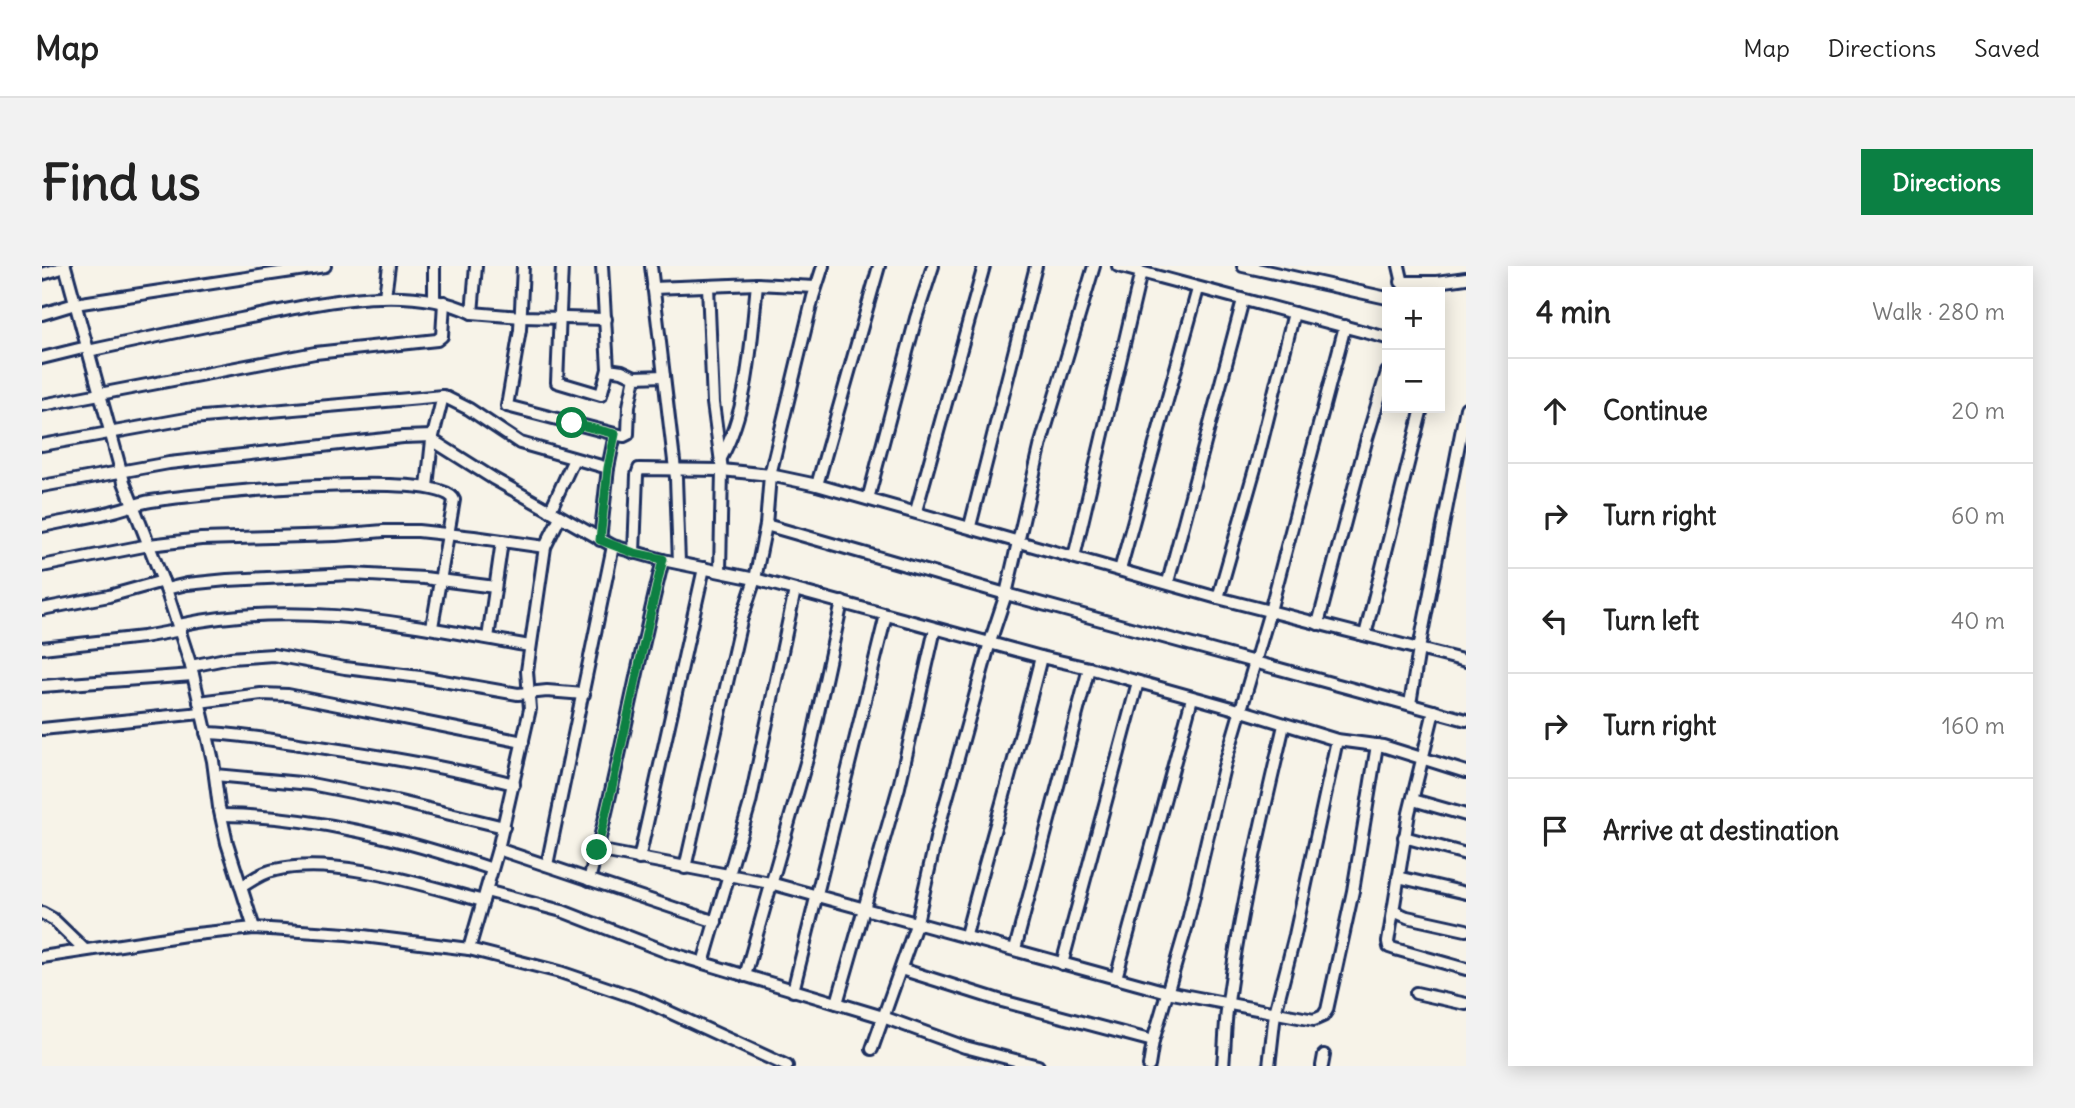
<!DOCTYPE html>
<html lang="en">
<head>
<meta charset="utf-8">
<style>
	body { margin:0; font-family:Delius,sans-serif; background:#f2f2f2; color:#222 }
	.controls { position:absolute; right:21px; top:21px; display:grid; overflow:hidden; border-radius:0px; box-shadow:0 4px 18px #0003 }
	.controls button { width:63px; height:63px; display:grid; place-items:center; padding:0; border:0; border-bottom:2px solid #e0e0e0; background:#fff; color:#222; font:35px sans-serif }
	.stop { position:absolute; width:21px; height:21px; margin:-16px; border:5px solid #0b8043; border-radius:50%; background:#fff }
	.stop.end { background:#0b8043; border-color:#fff; box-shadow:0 2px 7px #0008 }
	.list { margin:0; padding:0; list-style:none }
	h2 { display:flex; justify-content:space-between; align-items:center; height:91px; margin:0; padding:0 28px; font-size:30px }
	h2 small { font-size:23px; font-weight:400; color:#767676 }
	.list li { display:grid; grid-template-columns:46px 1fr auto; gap:21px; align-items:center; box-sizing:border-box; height:105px; padding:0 28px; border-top:2px solid #e0e0e0 }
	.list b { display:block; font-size:26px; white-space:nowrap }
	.list em { font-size:23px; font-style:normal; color:#767676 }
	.icon { flex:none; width:38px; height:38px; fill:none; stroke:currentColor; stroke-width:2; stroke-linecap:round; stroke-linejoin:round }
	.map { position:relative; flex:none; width:1424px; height:800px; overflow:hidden; border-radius:0px }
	header { display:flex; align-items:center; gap:42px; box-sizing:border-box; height:98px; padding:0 35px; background:#fff; border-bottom:2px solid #e0e0e0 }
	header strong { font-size:33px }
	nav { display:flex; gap:38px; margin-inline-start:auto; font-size:24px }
	.intro { display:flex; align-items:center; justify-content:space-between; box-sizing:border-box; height:168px; padding:0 42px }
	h1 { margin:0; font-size:49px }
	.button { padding:18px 32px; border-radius:0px; background:#0b8043; color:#fff; font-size:24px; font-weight:700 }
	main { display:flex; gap:42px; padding:0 42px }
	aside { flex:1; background:#fff; border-radius:0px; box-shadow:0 4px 18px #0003 }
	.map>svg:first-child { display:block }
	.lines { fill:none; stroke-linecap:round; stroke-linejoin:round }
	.minor-casing { stroke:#1b2f5e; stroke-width:16 }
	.minor { stroke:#f7f3e8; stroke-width:10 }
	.route { stroke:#0b8043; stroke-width:9 }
</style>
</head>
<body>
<header>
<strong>Map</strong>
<nav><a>Map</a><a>Directions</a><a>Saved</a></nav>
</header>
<div class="intro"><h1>Find us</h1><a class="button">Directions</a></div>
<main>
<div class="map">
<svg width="1424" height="800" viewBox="0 0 1424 800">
	<rect width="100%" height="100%" fill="#f7f3e8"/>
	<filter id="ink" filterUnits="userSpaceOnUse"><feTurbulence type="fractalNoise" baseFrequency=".0143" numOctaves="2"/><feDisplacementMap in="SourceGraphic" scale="14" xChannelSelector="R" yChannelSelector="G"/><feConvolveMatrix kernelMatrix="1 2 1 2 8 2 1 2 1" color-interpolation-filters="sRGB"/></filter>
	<g filter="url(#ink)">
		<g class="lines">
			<g class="minor-casing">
				<g id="minor">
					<path d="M23,0L82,216L124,323L149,400L171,495L177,541L185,577L212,662"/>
					<path d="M392,0V33"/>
					<path d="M434,0L430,47L480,51L564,53"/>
					<path d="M481,0L478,64L465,140L573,168"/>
					<path d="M520,0L515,116L559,129L566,103"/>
					<path d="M560,0L566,103L580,105L593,111"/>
					<path d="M609,0L634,212L637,297"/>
					<path d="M1076,0L1345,72"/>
					<path d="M1201,0L1345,32"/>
					<path d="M1357,0L1363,26"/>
					<path d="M0,8L23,1"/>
					<path d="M1359,16H1395L1424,12"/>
					<path d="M666,20L671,137L680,204L678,305"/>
					<path d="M611,22L715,18L773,21"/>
					<path d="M343,30L347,0"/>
					<path d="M0,48L33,38L283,0"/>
					<path d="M46,85C97,74 148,63 199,53C269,39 363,14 430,47"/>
					<path d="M0,92L45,81"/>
					<path d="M0,139L273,87L395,74L400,70L402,36"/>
					<path d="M390,174L452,213L571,280L621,294L713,313L999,391L1047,402L1197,444L1295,474L1341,480L1424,506"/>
					<path d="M0,179L150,152L401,130L427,143L478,177L566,202"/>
					<path d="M679,192C707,142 709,74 715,18"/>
					<path d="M775,219L837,0"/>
					<path d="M0,220L127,197L361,171L391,170"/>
					<path d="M385,221L390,174L401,130"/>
					<path d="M826,233L874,52L891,0"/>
					<path d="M508,245L532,193"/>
					<path d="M874,245L942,0"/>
					<path d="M724,259L964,328L1424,454"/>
					<path d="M0,260C23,255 45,252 68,246C82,243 95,237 109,235C148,229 400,202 412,234L390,361"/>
					<path d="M928,260L994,0"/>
					<path d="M558,274L566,202L573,168L582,170L586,168L587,140L593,111L622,110"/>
					<path d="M592,287L595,209L597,203L680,204L728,209L775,219L1176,332L1424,395"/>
					<path d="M1032,291L1099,6"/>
					<path d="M621,294C597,390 579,488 555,584L728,617L1125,726L1272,754L1281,750L1285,744L1311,625L1335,479"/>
					<path d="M0,300L107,279L159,273L294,269L342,265H376L432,271L503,281"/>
					<path d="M1078,304L1156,23"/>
					<path d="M1126,316L1201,34"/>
					<path d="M124,323L145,318L185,314L310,308L382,312L453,321"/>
					<path d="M1176,332L1214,199L1252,47"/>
					<path d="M0,343L67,330L121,315"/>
					<path d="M1276,358L1325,172L1345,106"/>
					<path d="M137,359C259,333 368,359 488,380"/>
					<path d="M1323,369L1380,142"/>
					<path d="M446,372L460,275"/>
					<path d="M0,382L101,371L139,364"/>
					<path d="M149,400L188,392L231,389L303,402L378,411L476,428L505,425L542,428"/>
					<path d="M0,420L151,409"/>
					<path d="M157,436L219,428L246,429L481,476"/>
					<path d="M1368,438L1377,383L1424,142"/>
					<path d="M1392,445L1367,547L1346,676L1347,681L1353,683L1424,703"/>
					<path d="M0,463L159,447"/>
					<path d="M164,467C200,468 235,475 271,480C339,490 406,501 472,518"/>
					<path d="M173,509L269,518L354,535L462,561"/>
					<path d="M1371,534L1424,549"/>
					<path d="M179,549C273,550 361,573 450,603"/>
					<path d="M1362,571L1424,588"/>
					<path d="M456,583L674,656"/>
					<path d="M597,593L662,302"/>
					<path d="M505,599L571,280"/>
					<path d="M643,602L699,355L713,313L724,259L728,209L771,31L781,0"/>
					<path d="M1356,611L1424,627"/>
					<path d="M547,614L555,584"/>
					<path d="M199,621C210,614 221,606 233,604C295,590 380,619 441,635"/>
					<path d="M444,625L520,645L628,687L841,751L923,781L996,800"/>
					<path d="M1351,645L1365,651L1424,664"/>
					<path d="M0,647L11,653L42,683"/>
					<path d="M924,669C948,576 976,484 999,391"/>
					<path d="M427,683L456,583L488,443L485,405L503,281L518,251"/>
					<path d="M973,683L1047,402"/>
					<path d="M0,691L144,669L212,662L305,668L427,683L518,706L601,734L745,800"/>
					<path d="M661,697L708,537L753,324"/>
					<path d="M1020,698L1096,416"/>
					<path d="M859,703L960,735L1111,775"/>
					<path d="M703,710L769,479L800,336"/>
					<path d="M1074,712L1150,432"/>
					<path d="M751,725L844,349"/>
					<path d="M1374,727L1424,738"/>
					<path d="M795,737L857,521L893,363"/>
					<path d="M830,783L875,656L895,568L948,376L964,328L999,177L1052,0"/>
					<path d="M1107,800L1111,775L1145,659L1182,501L1228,345L1303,60"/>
					<path d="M1181,800C1183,779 1183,757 1186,736C1198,643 1221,550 1242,459"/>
					<path d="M1227,800L1233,747L1253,669L1295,474"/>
					<path d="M1280,800L1282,789"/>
				</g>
			</g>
			<use href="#minor" class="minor"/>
		</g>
	</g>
	<g class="lines" filter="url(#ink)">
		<path class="route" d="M530,157L573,168L566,202L558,274L592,287L621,293C598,390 579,488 555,584"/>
	</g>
</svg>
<div class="controls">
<button>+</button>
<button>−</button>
</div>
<div class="stop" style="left:530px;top:157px"></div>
<div class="stop end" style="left:555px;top:584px"></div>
</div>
<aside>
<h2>4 min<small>Walk · 280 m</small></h2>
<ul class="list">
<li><svg class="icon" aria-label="ahead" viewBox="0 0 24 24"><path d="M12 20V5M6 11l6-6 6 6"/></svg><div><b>Continue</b></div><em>20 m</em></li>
<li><svg class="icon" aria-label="right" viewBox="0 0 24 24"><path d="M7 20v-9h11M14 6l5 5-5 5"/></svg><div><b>Turn right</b></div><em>60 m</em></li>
<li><svg class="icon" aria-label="left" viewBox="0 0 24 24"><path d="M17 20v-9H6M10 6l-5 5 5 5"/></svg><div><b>Turn left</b></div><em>40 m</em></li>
<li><svg class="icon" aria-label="right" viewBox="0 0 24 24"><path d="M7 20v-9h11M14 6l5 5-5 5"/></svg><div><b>Turn right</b></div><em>160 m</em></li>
<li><svg class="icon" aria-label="arrive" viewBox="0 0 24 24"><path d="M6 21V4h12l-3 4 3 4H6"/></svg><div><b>Arrive at destination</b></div></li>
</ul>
</aside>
</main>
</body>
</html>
